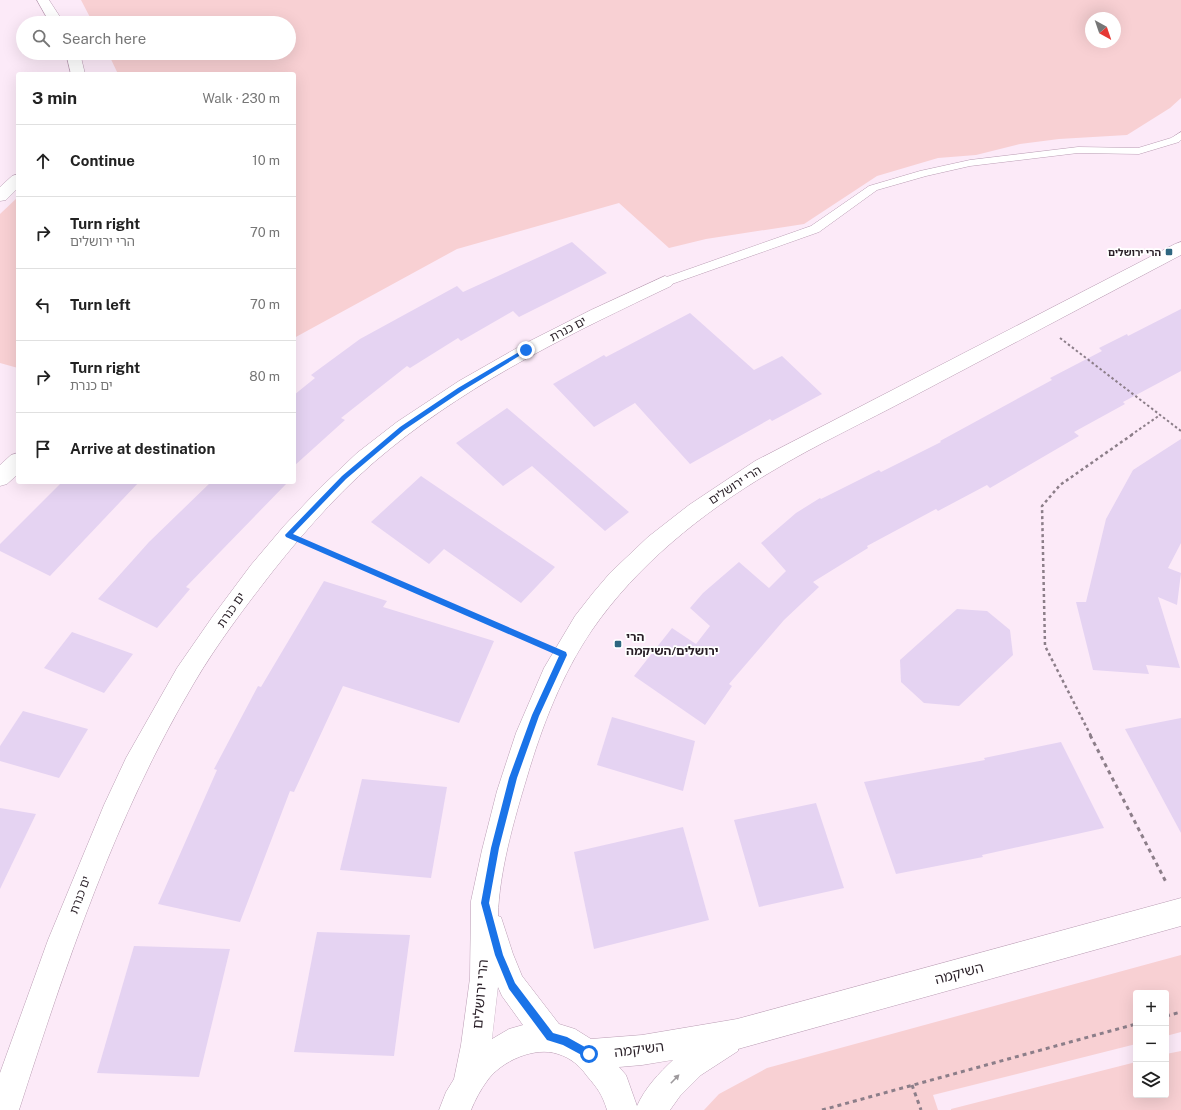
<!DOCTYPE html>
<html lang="en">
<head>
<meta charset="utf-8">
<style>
	body { margin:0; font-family:"Public Sans","Noto Sans Hebrew",sans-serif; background:#f2f2f2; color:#222 }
	.controls { position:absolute; right:12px; bottom:12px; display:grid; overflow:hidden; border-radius:4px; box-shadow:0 4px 16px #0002 }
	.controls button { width:36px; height:36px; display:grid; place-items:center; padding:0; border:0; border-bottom:1px solid #e0e0e0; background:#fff; color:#222; font:20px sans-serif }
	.compass { position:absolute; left:1085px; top:12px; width:36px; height:36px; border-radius:50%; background:#fff; box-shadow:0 4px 16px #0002; rotate:140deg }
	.stop { position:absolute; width:12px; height:12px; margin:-9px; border:3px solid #1a73e8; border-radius:50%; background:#fff }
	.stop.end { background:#1a73e8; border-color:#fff; box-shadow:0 1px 4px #0008 }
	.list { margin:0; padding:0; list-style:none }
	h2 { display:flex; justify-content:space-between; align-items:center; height:52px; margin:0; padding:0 16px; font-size:17px }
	h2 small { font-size:13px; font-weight:400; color:#767676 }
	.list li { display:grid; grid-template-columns:26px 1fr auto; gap:12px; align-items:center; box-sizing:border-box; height:72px; padding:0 16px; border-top:1px solid #e0e0e0 }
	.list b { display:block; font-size:15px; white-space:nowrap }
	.list p { margin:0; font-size:13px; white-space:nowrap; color:#767676 }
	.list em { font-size:13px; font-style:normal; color:#767676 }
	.icon { flex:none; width:22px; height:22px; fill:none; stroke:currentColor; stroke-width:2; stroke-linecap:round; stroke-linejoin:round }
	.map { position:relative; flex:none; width:1181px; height:1110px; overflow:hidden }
	.search { position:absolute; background:#fff; box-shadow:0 4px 16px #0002; left:16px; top:16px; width:280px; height:44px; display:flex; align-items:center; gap:10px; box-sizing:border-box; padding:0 14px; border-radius:22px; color:#767676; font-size:15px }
	.panel { position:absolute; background:#fff; box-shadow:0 4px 16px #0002; left:16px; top:72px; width:280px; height:412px; border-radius:4px }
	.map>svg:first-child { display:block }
	.green { fill:#f8d0d3; fill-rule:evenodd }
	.building { fill:#e5d3f2 }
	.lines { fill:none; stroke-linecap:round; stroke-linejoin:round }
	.service-casing { stroke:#ba9db4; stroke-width:1 }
	.minor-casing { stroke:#ba9db4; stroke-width:1 }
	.tertiary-casing { stroke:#ba9db4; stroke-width:1 }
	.path-far2 { stroke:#8c7e89; stroke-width:2; stroke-dasharray:2.5 2.5; stroke-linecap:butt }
	.path-far1 { stroke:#8c7e89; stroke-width:2.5; stroke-dasharray:3 3; stroke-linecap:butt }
	.path { stroke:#8c7e89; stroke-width:3; stroke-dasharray:4 4; stroke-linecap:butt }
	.service { fill:#fff; fill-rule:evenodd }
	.minor { fill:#fff; fill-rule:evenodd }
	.tertiary { fill:#fff; fill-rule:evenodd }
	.oneway { fill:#9e9a9d }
	.route { fill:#1a73e8 }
	.poi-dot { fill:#2e6680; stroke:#fff; stroke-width:1.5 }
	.labels { text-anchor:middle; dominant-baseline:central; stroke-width:3.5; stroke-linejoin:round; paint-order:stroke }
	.far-poi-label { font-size:10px; font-weight:bold; fill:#281e26; stroke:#fff; text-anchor:end }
	.street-label { font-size:12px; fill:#281e26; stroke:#fff }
	.poi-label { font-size:12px; font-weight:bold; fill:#281e26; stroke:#fff; text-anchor:start }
	.near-street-label { font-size:14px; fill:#281e26; stroke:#fff }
</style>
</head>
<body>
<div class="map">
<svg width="1181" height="1110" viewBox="0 0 1181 1110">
	<rect width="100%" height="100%" fill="#fceaf8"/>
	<g class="green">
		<path d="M81,0H1181V98L1170,108L1127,135L1059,139L1020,144L976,155L938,158L877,176L804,224L706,239L669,248L619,203L457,249L294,338V74H118L108,53H289V23H93ZM1091,18H1115V42H1091Z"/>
		<path d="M18,197V368L0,363V214Z"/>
		<path d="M1181,955V1032L1166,1036V993H1136V1044L933,1095L938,1110H704L719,1094L767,1068Z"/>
		<path d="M1181,1051V1110H951V1109L1136,1062V1095H1166V1054Z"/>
	</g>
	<g class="building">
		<path d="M572,242L607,273L519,317L513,311L461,341L458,338L410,368L407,366L341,418L345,420L294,466V395L315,378L311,375L360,339L457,286L463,292Z"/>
		<path d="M1181,309V371L1123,402L1125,404L1074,432L1079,436L990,488L987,485L938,511L936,509L867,546L868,548L813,582L819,587L784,620L729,684L732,686L705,725L634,676L672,628L696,644L710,626L690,608L703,593L739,562L769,588L786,571L761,543L796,513L820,498L821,499L879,470L881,472L941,442L940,441L1052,380L1050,378L1102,351L1099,348L1127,334L1128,336Z"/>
		<path d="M690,313L754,370L782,356L822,394L772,421L770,419L690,464L635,403L594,427L553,384L604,355L606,357Z"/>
		<path d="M507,408L629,512L605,531L532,466L503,486L456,443Z"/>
		<path d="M1181,439V543L1168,568L1181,573L1177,605L1158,597L1180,668L1146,665L1149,674L1093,670L1076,602H1086L1106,519L1133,470Z"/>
		<path d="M421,476L555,567L521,603L444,549L429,564L371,522Z"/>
		<path d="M62,482H139L50,576L0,551V544Z"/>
		<path d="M211,482H288L186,587L190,589L157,628L98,599L149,542Z"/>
		<path d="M324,581L387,601L383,607L494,641L459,723L343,686L294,792L290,791L240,922L158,904L217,770L214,769L258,686L261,687Z"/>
		<path d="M957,609L987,611L1010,630L1013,655L959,706L924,703L901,682L900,660Z"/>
		<path d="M72,632L133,654L104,693L44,668Z"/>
		<path d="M23,711L88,729L59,778L0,761V746Z"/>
		<path d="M612,717L695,741L683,791L597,765Z"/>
		<path d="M1181,718V833L1125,729Z"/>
		<path d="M1061,742L1104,828L982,855L983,857L896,874L864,782L985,760L984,758Z"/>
		<path d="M362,779L447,787L431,878L340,870Z"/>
		<path d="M816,803L844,888L759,907L734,820Z"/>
		<path d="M0,808L36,814L0,889Z"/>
		<path d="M683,827L709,920L594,949L574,852Z"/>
		<path d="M317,932L410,935L394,1056L294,1052Z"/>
		<path d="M134,946L230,949L199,1077L97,1073Z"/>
	</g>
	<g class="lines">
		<g class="service-casing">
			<path id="service" d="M1181,132V140L1179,142L1139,154L1078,153L970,166L926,176L877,190L819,232L669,285H661L659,282L661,279L811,226L869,186L920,171L970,160L1078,147L1138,148L1171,138Z"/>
		</g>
		<g class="minor-casing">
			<g id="minor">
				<path d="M37,0H49L64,23H50Z"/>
				<path d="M66,53H80L85,74H71Z"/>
				<path d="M18,174V188L6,200L0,201V187L12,176Z"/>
				<path d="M665,276L671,278L674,282L671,286C574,332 475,380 391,448C346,484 308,527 273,571C245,607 217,644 194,683C115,816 66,964 19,1110H0V1073L48,940L104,805L126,758L177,668L213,616L251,565L284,526L319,489L357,453L397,422L459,381L524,344L591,310Z"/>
				<path d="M18,453V474L7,484L0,486V465L11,455Z"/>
			</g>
		</g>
		<g class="tertiary-casing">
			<path id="tertiary" d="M1181,242V255C1091,302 1002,350 912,397C865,422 815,445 769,473C702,513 637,565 592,630C562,674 542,726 527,777C514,820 499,872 498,916L501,917L513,954L522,976L559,1024L575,1029L591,1039L642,1035L737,1019L1181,898V926L738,1049V1051L701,1075L680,1096L670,1110H607C602,1094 598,1089 587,1076C580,1066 571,1058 558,1054C535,1046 501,1061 487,1081C481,1089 475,1100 471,1110H439L446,1092L454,1079L461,1045L470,978L471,901L482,850L497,791L516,733L544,668L575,616L593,593L610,573L648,537L689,505L755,461L1175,244ZM498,987L502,996L523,1025L509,1029L492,1039ZM673,1060C659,1073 645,1088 637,1106L626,1075L619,1067L642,1065Z"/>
		</g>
		<g class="path-far2">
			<path d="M1060,338L1181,431"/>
			<path d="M1131,435L1160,415"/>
		</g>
		<g class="path-far1">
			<path d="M314,546L539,644"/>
			<path d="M1091,736L1045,646L1042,506L1060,485L1133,434"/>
		</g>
		<g class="path">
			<path d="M1090,735L1167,884"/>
			<path d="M1166,1016L1181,1012"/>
			<path d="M912,1085L921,1110"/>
			<path d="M822,1110L1136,1024"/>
		</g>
		<use href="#service" class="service"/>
		<use href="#minor" class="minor"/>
		<use href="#tertiary" class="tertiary"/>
	</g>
	<defs><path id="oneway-solid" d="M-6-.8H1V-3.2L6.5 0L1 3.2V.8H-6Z"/></defs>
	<use class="oneway" href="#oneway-solid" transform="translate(675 1079) rotate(-46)"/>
	<path class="route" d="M524,349L529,350L462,391L404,430L346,479L293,534L566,652L567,655L539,716L517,778L499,848L489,903L503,955L515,983L553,1033L567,1037L592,1051L594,1054L592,1057L589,1059L563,1045L547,1040L509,989L495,955L481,903L491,848L509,778L532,715L559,656L286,537L285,535L342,476L400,427L458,388Z"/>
	<g class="poi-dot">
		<rect x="1165" y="248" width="8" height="8" rx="2"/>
		<rect x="614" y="640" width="8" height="8" rx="2"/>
	</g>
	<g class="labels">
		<g class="far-poi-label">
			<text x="1161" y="252">הרי ירושלים</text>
		</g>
		<g class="street-label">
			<text transform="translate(568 329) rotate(-28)">ים כנרת</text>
			<text transform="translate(735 485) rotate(-33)">הרי ירושלים</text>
			<text transform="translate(231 610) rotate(-55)">ים כנרת</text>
			<text transform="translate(80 895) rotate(-70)">ים כנרת</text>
		</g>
		<g class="poi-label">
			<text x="626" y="637">הרי<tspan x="626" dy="14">ירושלים/השיקמה</tspan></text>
		</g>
		<g class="near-street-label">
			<text transform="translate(959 973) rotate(-15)">השיקמה</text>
			<text transform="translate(480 994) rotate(-85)">הרי ירושלים</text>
			<text transform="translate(639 1049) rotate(-7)">השיקמה</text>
		</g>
	</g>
</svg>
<div class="controls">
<button>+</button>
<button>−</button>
<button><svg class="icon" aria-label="layers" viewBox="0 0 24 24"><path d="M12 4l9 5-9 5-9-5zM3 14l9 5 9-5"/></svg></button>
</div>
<svg class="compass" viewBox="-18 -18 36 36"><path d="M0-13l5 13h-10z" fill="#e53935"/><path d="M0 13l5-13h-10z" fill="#767676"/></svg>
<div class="stop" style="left:589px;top:1054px"></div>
<div class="stop end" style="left:526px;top:350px"></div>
<div class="search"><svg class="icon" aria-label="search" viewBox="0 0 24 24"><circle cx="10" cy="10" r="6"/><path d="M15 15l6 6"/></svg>Search here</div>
<section class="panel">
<h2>3 min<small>Walk · 230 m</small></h2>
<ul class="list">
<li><svg class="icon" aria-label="ahead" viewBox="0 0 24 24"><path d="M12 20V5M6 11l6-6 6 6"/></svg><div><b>Continue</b></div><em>10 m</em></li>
<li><svg class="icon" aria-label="right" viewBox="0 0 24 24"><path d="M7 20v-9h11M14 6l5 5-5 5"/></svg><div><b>Turn right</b><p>הרי ירושלים</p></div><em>70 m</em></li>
<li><svg class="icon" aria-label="left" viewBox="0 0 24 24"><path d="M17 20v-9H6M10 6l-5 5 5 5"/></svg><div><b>Turn left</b></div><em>70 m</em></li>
<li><svg class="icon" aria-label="right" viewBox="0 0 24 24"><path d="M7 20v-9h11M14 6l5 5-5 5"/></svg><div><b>Turn right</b><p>ים כנרת</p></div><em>80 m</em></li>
<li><svg class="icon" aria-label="arrive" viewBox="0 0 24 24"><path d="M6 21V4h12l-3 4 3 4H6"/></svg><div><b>Arrive at destination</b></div></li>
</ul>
</section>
</div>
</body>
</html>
